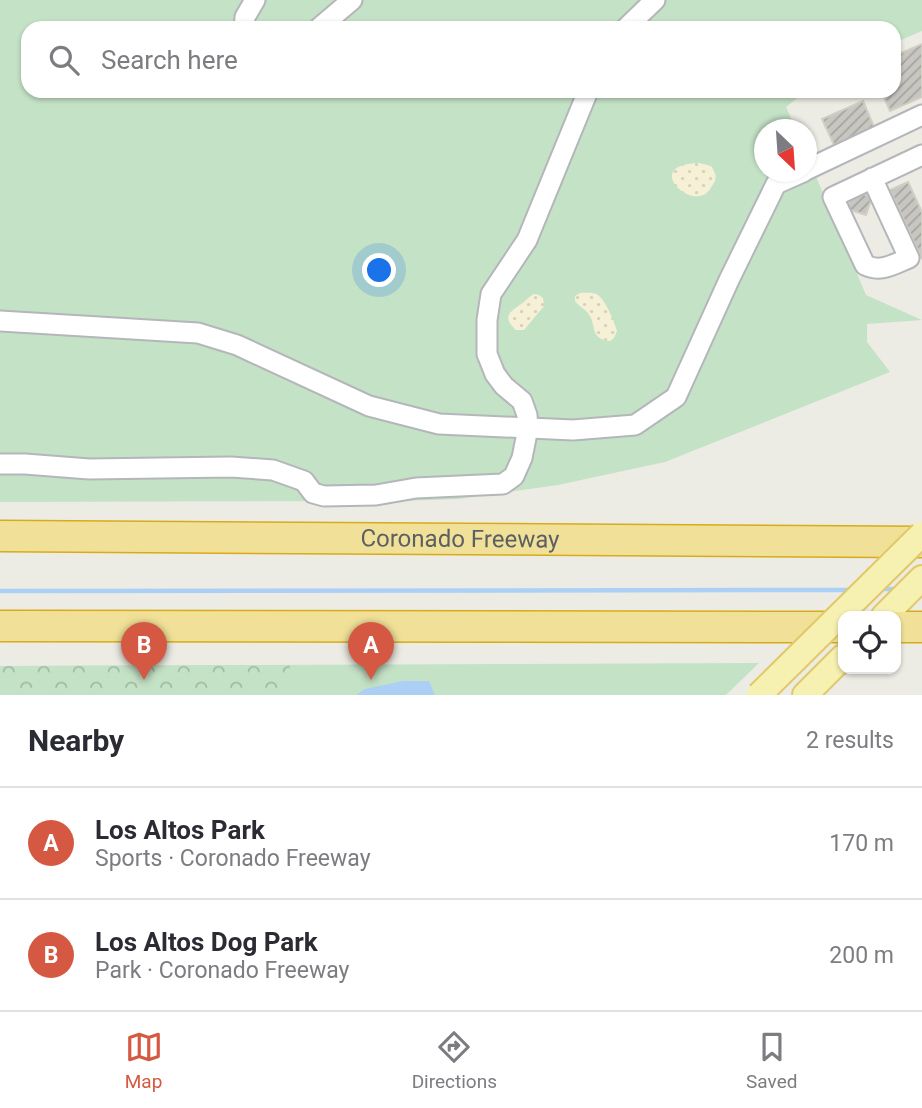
<!DOCTYPE html>
<html lang="en">
<head>
<meta charset="utf-8">
<style>
	body { margin:0; font-family:Roboto,sans-serif; background:#f7f7f7; color:#2b2b33 }
	.controls { position:absolute; right:21px; bottom:21px; display:grid; overflow:hidden; border-radius:14px; box-shadow:0 2px 5px #0004 }
	.controls button { width:63px; height:63px; display:grid; place-items:center; padding:0; border:0; border-bottom:2px solid #e1e1e2; background:#fff; color:#2b2b33; font:35px sans-serif }
	.compass { position:absolute; left:754px; top:119px; width:63px; height:63px; border-radius:50%; background:#fff; box-shadow:0 2px 5px #0004; rotate:155deg }
	.you { position:absolute; left:380px; top:271px; width:24px; height:24px; margin:-18px; border:5px solid #fff; border-radius:50%; background:#1a73e8; box-shadow:0 0 0 10px #1a73e833 }
	.badge { display:grid; place-items:center; width:46px; height:46px; border-radius:50%; background:#d55942; color:#fff; font-size:23px; font-weight:700 }
	.pin { position:absolute; translate:-50% -58px; filter:drop-shadow(0 2px 4px #0008) }
	.pin::after { content:''; position:absolute; top:37px; width:24px; height:21px; background:inherit; clip-path:polygon(0 0,100% 0,50% 100%) }
	.list { margin:0; padding:0; list-style:none }
	h2 { display:flex; justify-content:space-between; align-items:center; height:91px; margin:0; padding:0 28px; font-size:30px }
	h2 small { font-size:23px; font-weight:400; color:#7c7c81 }
	.list li { display:grid; grid-template-columns:46px 1fr auto; gap:21px; align-items:center; box-sizing:border-box; height:112px; padding:0 28px; border-top:2px solid #e1e1e2 }
	.list b { display:block; font-size:26px; white-space:nowrap }
	.list p { margin:0; font-size:23px; white-space:nowrap; color:#7c7c81 }
	.list em { font-size:23px; font-style:normal; color:#7c7c81 }
	.icon { flex:none; width:38px; height:38px; fill:none; stroke:currentColor; stroke-width:2; stroke-linecap:round; stroke-linejoin:round }
	.map { position:relative; flex:none; width:922px; height:695px; overflow:hidden }
	.search { position:absolute; background:#fff; box-shadow:0 2px 5px #0004; left:21px; right:21px; top:21px; height:77px; display:flex; align-items:center; gap:18px; box-sizing:border-box; padding:0 24px; border-radius:21px; color:#7c7c81; font-size:26px }
	.sheet { height:315px; background:#fff }
	nav { display:flex; justify-content:space-around; align-items:center; box-sizing:border-box; height:98px; border-top:2px solid #e1e1e2; background:#fff; font-size:19px; color:#7c7c81 }
	nav a { display:grid; justify-items:center; gap:4px }
	nav .on { color:#d55942 }
	.map>svg:first-child { display:block }
	.grass { fill:#c4e2c6 }
	.sand { fill:url(#sand-dots) }
	.park { fill:url(#park-crowns) }
	.water { fill:#acd0f5 }
	.lines { fill:none; stroke-linecap:round; stroke-linejoin:round }
	.stream { stroke:#acd0f5; stroke-width:4.5 }
	.building { fill:url(#building-hatch); stroke:#d1cec3; stroke-width:2 }
	.minor-casing { stroke:#b4b6ba; stroke-width:23 }
	.major-casing { stroke:#e1c969; stroke-width:28 }
	.highway-casing { stroke:#d7ab1a; stroke-width:33 }
	.minor { stroke:#fff; stroke-width:19 }
	.major { stroke:#f6f0b1; stroke-width:24 }
	.highway { stroke:#f1e198; stroke-width:30 }
	.major-bridge-casing { stroke:#e1c969; stroke-width:28; stroke-linecap:butt }
	.major-bridge { stroke:#f6f0b1; stroke-width:24 }
	.labels { text-anchor:middle; dominant-baseline:central; stroke-width:6; stroke-linejoin:round; paint-order:stroke }
	.street-label { font-size:24px; fill:#5c5f63; stroke:#fff }
</style>
</head>
<body>
<div class="map">
<svg width="922" height="695" viewBox="0 0 922 695">
	<defs>
		<pattern id="sand-dots" width="8" height="8" patternUnits="userSpaceOnUse" patternTransform="scale(1.75)"><rect width="8" height="8" fill="#f6f1d6"/><path d="M2 2h.1M6 6h.1" fill="none" stroke="#d5d1ba" stroke-width="1.8" stroke-linecap="round"/></pattern>
		<pattern id="park-crowns" width="20" height="18" patternUnits="userSpaceOnUse" patternTransform="scale(1.75)"><rect width="20" height="18" fill="#c4e2c6"/><path d="M2 6a3 3 0 1 1 6 0M12 15a3 3 0 1 1 6 0" fill="none" stroke="#a2baa4"/></pattern>
		<pattern id="building-hatch" width="6" height="6" patternUnits="userSpaceOnUse" patternTransform="scale(1.75)"><rect width="6" height="6" fill="#c8c6c1"/><path d="M-1 1l2-2M0 6l6-6M5 7l2-2" fill="none" stroke="#a6a4a0"/></pattern>
	</defs>
	<rect width="100%" height="100%" fill="#edece4"/>
	<g class="grass">
		<path d="M0,0H922V31L894,43V28H28V91H806L786,107L796,129L764,130V172H806L807,155L866,295L922,320L867,324V342L890,372L665,462L558,485L459,499L402,501L0,502Z"/>
		<path d="M759,663L726,695H0V666Z"/>
	</g>
	<g class="sand">
		<path d="M699,163L711,166C716,174 718,178 712,186C709,191 706,195 700,196C680,200 649,164 699,163Z"/>
		<path d="M580,293C586,293 593,292 598,295C606,301 614,321 617,331L614,338L610,341C588,339 598,324 587,312C583,308 579,306 575,301V296Z"/>
		<path d="M534,294L539,295L543,298L544,306L524,330H516C500,315 512,311 524,302C527,299 530,296 534,294Z"/>
	</g>
	<path class="park" d="M290,665L288,695H0V666Z"/>
	<path class="water" d="M403,681H429L435,695H356L365,689Z"/>
	<g class="lines">
		<g class="stream">
			<path d="M879,589H899"/>
			<path d="M0,591L853,590"/>
		</g>
	</g>
	<g class="building">
		<path d="M922,44V97L890,111L881,91H894V56Z"/>
		<path d="M863,101L875,129L835,147L822,119Z"/>
		<path d="M908,182L922,212V259L890,190Z"/>
		<path d="M854,191L872,197L866,215L847,209Z"/>
	</g>
	<g class="lines">
		<g class="minor-casing">
			<g id="minor">
				<path d="M244,28L245,17L255,0"/>
				<path d="M319,28L352,0"/>
				<path d="M626,28L655,0"/>
				<path d="M806,170L922,115"/>
				<path d="M872,178L909,258C894,264 881,273 865,265L833,197L922,155"/>
				<path d="M0,321L198,333L237,345L369,406L439,424L573,430L635,425L676,397L729,280L776,184L803,172"/>
				<path d="M0,464H25L89,469L231,467L273,470L304,481L313,493L324,496L376,495L416,488L503,484L514,476L522,458L528,428L527,415L522,401L504,386L495,374L487,354V320L491,294L527,240L588,91"/>
			</g>
		</g>
		<g class="major-casing">
			<g id="major">
				<path d="M884,616L922,578"/>
				<path d="M805,695L843,657"/>
			</g>
		</g>
		<g class="highway-casing">
			<g id="highway">
				<path id="s1" d="M0,536L922,542"/>
				<path d="M0,626L843,627"/>
				<path d="M896,627H922"/>
			</g>
		</g>
		<use href="#minor" class="minor"/>
		<use href="#major" class="major"/>
		<use href="#highway" class="highway"/>
		<g class="major-bridge-casing">
			<path id="major-bridge" d="M759,695L922,534"/>
		</g>
		<use href="#major-bridge" class="major-bridge"/>
	</g>
	<g class="labels">
		<g class="street-label">
			<text stroke="none"><textPath href="#s1" startOffset="460">Coronado Freeway</textPath></text>
		</g>
	</g>
</svg>
<div class="controls">
<button><svg class="icon" aria-label="locate" viewBox="0 0 24 24"><circle cx="12" cy="12" r="6"/><path d="M12 2v4M12 18v4M2 12h4M18 12h4"/></svg></button>
</div>
<svg class="compass" viewBox="-18 -18 36 36"><path d="M0-13l5 13h-10z" fill="#e53935"/><path d="M0 13l5-13h-10z" fill="#7c7c81"/></svg>
<div class="you"></div>
<div class="pin badge" style="left:371px;top:680px">A</div>
<div class="pin badge" style="left:144px;top:680px">B</div>
<div class="search"><svg class="icon" aria-label="search" viewBox="0 0 24 24"><circle cx="10" cy="10" r="6"/><path d="M15 15l6 6"/></svg>Search here</div>
</div>
<section class="sheet">
<h2>Nearby<small>2 results</small></h2>
<ul class="list">
<li><span class="badge">A</span><div><b>Los Altos Park</b><p>Sports · Coronado Freeway</p></div><em>170 m</em></li>
<li><span class="badge">B</span><div><b>Los Altos Dog Park</b><p>Park · Coronado Freeway</p></div><em>200 m</em></li>
</ul>
</section>
<nav>
<a class="on"><svg class="icon" aria-label="map" viewBox="0 0 24 24"><path d="M3 6l6-2 6 2 6-2v14l-6 2-6-2-6 2zM9 4v14M15 6v14"/></svg>Map</a>
<a><svg class="icon" aria-label="directions" viewBox="0 0 24 24"><path d="M12 3l9 9-9 9-9-9zM9 14v-3h6M13 9l2 2-2 2"/></svg>Directions</a>
<a><svg class="icon" aria-label="saved" viewBox="0 0 24 24"><path d="M7 4h10v16l-5-4-5 4z"/></svg>Saved</a>
</nav>
</body>
</html>
